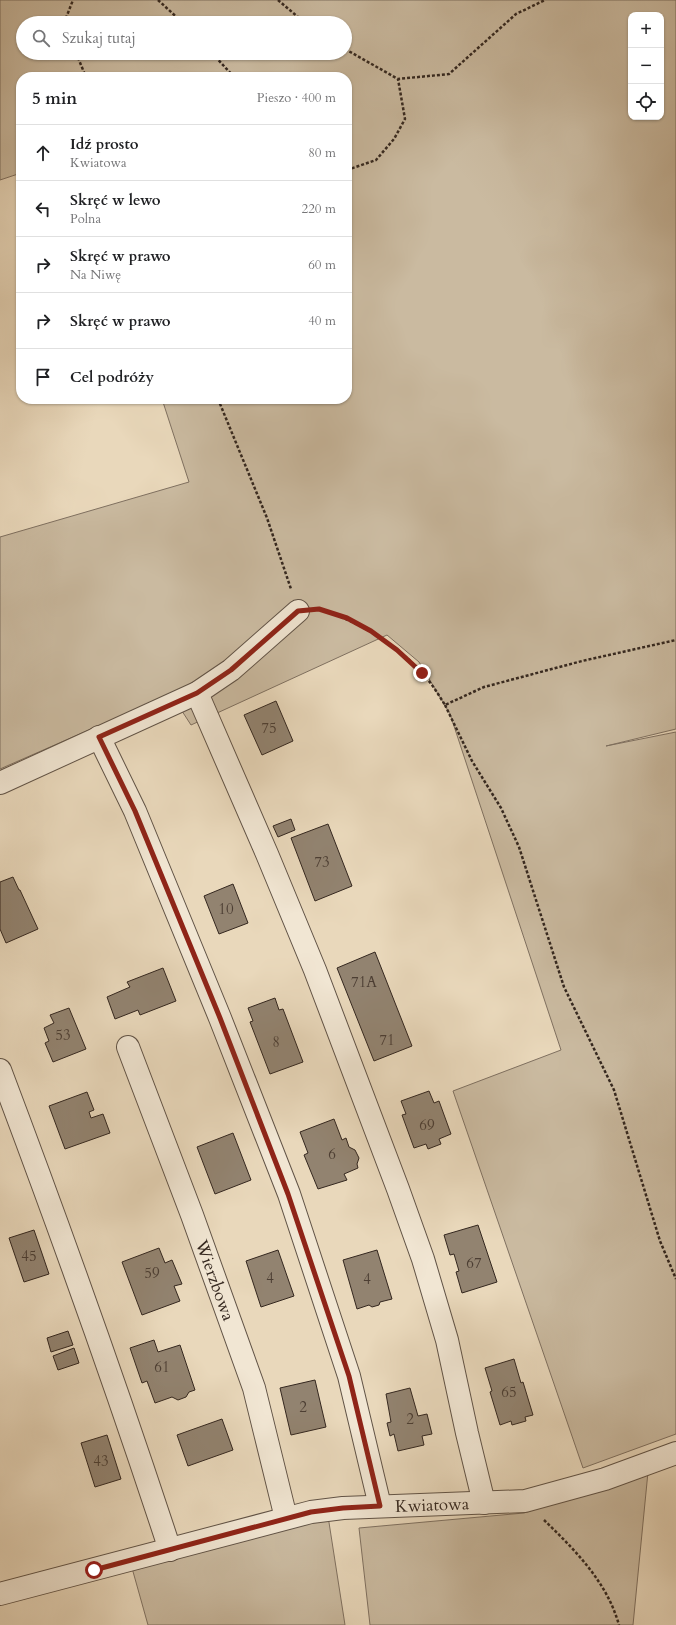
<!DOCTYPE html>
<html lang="pl">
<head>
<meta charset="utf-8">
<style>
	body { margin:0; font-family:Cardo,serif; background:#f6f6f6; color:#202124 }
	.controls { position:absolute; right:12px; top:12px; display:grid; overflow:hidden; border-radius:8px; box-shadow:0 1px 3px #0004 }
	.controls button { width:36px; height:36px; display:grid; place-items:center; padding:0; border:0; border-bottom:1px solid #e0e0e0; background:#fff; color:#202124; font:20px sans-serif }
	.stop { position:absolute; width:12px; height:12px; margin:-9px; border:3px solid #8f2418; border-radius:50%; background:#fff }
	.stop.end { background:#8f2418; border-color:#fff; box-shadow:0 1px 4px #0008 }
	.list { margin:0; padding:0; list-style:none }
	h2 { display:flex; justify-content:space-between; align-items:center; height:52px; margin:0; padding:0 16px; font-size:17px }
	h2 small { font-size:13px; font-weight:400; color:#757577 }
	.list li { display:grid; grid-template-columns:26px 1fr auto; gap:12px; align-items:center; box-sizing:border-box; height:56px; padding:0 16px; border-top:1px solid #e0e0e0 }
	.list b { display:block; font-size:15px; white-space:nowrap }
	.list p { margin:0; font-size:13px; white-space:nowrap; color:#757577 }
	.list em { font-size:13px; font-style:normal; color:#757577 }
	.icon { flex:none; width:22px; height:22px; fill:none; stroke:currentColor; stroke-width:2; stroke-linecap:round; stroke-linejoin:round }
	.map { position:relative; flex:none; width:676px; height:1625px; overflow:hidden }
	.search { position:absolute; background:#fff; box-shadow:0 1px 3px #0004; left:16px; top:16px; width:336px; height:44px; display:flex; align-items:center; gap:10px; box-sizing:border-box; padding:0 14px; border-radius:22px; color:#757577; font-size:15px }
	.panel { position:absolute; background:#fff; box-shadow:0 1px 3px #0004; left:16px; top:72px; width:336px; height:332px; border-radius:16px }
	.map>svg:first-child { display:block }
	.green { fill:#cabaa0; stroke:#7f7060; fill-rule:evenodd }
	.building { fill:#928370; stroke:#34271f }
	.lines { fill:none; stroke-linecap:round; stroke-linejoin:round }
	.minor-casing { stroke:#615346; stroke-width:24 }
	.path { stroke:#34271f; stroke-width:2.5; stroke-dasharray:3 2; stroke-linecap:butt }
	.minor { stroke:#f1e6d3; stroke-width:22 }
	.route { stroke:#8f2418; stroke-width:5 }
	.labels { text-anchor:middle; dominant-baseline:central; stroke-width:4; stroke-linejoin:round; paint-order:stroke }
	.number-label { font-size:15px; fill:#4c3e33 }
	.street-label { font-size:17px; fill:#34271f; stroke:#f1e6d3 }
</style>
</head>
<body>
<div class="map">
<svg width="676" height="1625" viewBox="0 0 676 1625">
	<rect width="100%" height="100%" fill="#e9d8bb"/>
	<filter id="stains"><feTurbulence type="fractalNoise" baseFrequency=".005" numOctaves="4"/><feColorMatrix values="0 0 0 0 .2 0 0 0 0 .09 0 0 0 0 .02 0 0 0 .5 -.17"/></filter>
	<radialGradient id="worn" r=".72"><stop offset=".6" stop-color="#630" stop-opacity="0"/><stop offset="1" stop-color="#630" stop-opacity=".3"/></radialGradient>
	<g class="green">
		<path d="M0,0H676V729L606,746L676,732V1434L583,1468L453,1091L561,1050L450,714L419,662L387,635L191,725L171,694L0,769V537L189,482L162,399H347V77H21V173L0,180ZM631,15H661V117H631ZM23,23H345V53H23Z"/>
		<path d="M648,1472L633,1625H370L359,1528L524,1513Z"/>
		<path d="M328,1516L345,1625H148L132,1568Z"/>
	</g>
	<g class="building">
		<path d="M276,701L293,741L262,755L244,715Z"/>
		<path d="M291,819L295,830L278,837L273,826Z"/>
		<path d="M328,824L352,886L315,901L291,838Z"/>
		<path d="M13,877L19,890H20L38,929L6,943L0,929V882Z"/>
		<path d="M233,884L248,923L219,934L204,896Z"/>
		<path d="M375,952L412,1046L374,1061L337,968Z"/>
		<path d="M163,968L176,1001L140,1015L138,1010L115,1019L107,997L130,987L127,982Z"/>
		<path d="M275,998L279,1010L283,1009L303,1062L270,1074L250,1022L253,1021L248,1008Z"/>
		<path d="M69,1008L86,1049L53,1062L45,1043L49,1041L44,1028L54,1023L50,1015Z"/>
		<path d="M429,1091L434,1103L439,1101L451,1134L439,1139L441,1144L428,1149L426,1144L414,1148L402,1115L406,1114L401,1101Z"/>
		<path d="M87,1092L94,1110L89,1112L91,1118L103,1114L110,1133L65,1149L49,1106Z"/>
		<path d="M334,1119L342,1140L346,1138L349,1147L355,1150L359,1158L357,1164L358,1168L344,1174L347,1180L318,1189L304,1155L308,1153L300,1132Z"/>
		<path d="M233,1133L251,1180L215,1194L197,1147Z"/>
		<path d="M478,1225L497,1282L462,1293L456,1272L459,1271L454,1254L450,1255L444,1235Z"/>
		<path d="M34,1230L49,1274L24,1282L9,1238Z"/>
		<path d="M159,1248L165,1263L172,1260L182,1284L174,1286L180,1301L142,1315L122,1262Z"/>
		<path d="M278,1250L294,1296L261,1307L246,1261Z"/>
		<path d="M377,1250L392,1299L380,1302L379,1305L372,1307L369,1305L357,1309L343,1260Z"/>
		<path d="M68,1331L73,1345L51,1352L47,1338Z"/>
		<path d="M154,1340L158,1352L180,1345L195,1390L189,1392L186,1397L178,1400L172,1397L155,1403L147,1381L142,1383L130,1348Z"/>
		<path d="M74,1348L79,1363L58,1370L53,1356Z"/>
		<path d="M514,1359L521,1383L523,1382L533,1415L525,1417L526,1421L512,1425L511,1421L500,1425L490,1392L492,1391L485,1368Z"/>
		<path d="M315,1380L326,1427L291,1435L280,1388Z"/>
		<path d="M410,1388L418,1416L427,1414L432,1434L422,1436L424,1445L398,1451L394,1434L390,1436L387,1423L391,1422L386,1394Z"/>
		<path d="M222,1419L233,1450L188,1466L177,1435Z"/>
		<path d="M107,1435L121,1479L95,1487L81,1443Z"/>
	</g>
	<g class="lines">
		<g class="minor-casing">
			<g id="minor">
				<path d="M197,693L267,854L315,970L398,1189L423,1259L447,1340L467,1433L484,1503"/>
				<path d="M99,737L135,811L220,1018L289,1194L349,1376L380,1506"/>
				<path d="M0,783L197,693L231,670L298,611"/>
				<path id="s1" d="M128,1047L192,1215L254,1388L286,1518"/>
				<path d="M0,1070C60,1229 117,1388 170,1550"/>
				<path id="s2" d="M0,1594L311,1512L343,1508L525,1501L605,1479L676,1453"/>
			</g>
		</g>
		<g class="path">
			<path d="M158,0L183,23"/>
			<path d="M278,0L305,23"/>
			<path d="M64,23L73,0"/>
			<path d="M345,49L398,79L449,74L516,14L545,0"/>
			<path d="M76,53L86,77"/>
			<path d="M212,53L234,77"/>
			<path d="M347,170L376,160L394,139L405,119L398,79"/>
			<path d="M218,399L267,518L291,589"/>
			<path d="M322,610C359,622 395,643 422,673C431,682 438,694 445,705L484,687L582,661L676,640"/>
			<path d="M445,705L472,761L501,808L519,847L564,987L614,1090L660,1241L676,1279"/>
			<path d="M544,1520C575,1550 607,1582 619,1625"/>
		</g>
		<use href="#minor" class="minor"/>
	</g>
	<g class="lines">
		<path class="route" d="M94,1570L311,1512L343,1508L380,1506L349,1376L288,1194L220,1018L135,811L99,737L197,693L231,670L298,611L319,609L347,618L371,631L397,650L422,673"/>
	</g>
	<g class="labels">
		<g class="number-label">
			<text x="269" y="728">75</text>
			<text x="322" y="862">73</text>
			<text x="226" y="909">10</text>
			<text x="364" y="982">71A</text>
			<text x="63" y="1035">53</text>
			<text x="387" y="1040">71</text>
			<text x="276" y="1042">8</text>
			<text x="427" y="1125">69</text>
			<text x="332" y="1154">6</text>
			<text x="29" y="1256">45</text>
			<text x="474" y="1263">67</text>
			<text x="152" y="1273">59</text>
			<text x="270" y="1278">4</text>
			<text x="367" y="1279">4</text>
			<text x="162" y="1367">61</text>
			<text x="509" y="1392">65</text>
			<text x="303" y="1407">2</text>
			<text x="410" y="1419">2</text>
			<text x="101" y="1461">43</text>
		</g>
		<g class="street-label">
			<text stroke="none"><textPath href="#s1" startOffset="249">Wierzbowa</textPath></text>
			<text stroke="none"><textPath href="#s2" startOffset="443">Kwiatowa</textPath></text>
		</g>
	</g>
	<rect width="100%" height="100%" filter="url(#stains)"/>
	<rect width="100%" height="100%" fill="url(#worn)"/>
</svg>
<div class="controls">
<button>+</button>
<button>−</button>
<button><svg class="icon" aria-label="locate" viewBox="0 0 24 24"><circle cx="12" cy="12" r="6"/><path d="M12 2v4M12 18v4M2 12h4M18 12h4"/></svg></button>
</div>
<div class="stop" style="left:94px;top:1570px"></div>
<div class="stop end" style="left:422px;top:673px"></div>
<div class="search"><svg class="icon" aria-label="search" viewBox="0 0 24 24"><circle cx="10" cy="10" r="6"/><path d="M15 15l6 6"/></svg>Szukaj tutaj</div>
<section class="panel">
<h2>5 min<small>Pieszo · 400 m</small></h2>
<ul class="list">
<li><svg class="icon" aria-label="ahead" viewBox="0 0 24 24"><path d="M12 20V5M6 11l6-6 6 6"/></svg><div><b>Idź prosto</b><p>Kwiatowa</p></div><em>80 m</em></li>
<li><svg class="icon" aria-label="left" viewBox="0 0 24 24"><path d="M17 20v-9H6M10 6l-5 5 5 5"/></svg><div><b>Skręć w lewo</b><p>Polna</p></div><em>220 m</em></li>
<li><svg class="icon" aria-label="right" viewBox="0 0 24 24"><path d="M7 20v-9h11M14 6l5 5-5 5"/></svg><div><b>Skręć w prawo</b><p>Na Niwę</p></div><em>60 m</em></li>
<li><svg class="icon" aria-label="right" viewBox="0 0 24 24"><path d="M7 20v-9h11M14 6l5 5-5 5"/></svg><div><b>Skręć w prawo</b></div><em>40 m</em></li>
<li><svg class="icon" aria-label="arrive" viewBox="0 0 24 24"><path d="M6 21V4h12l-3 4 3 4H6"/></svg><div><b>Cel podróży</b></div></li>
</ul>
</section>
</div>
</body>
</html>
